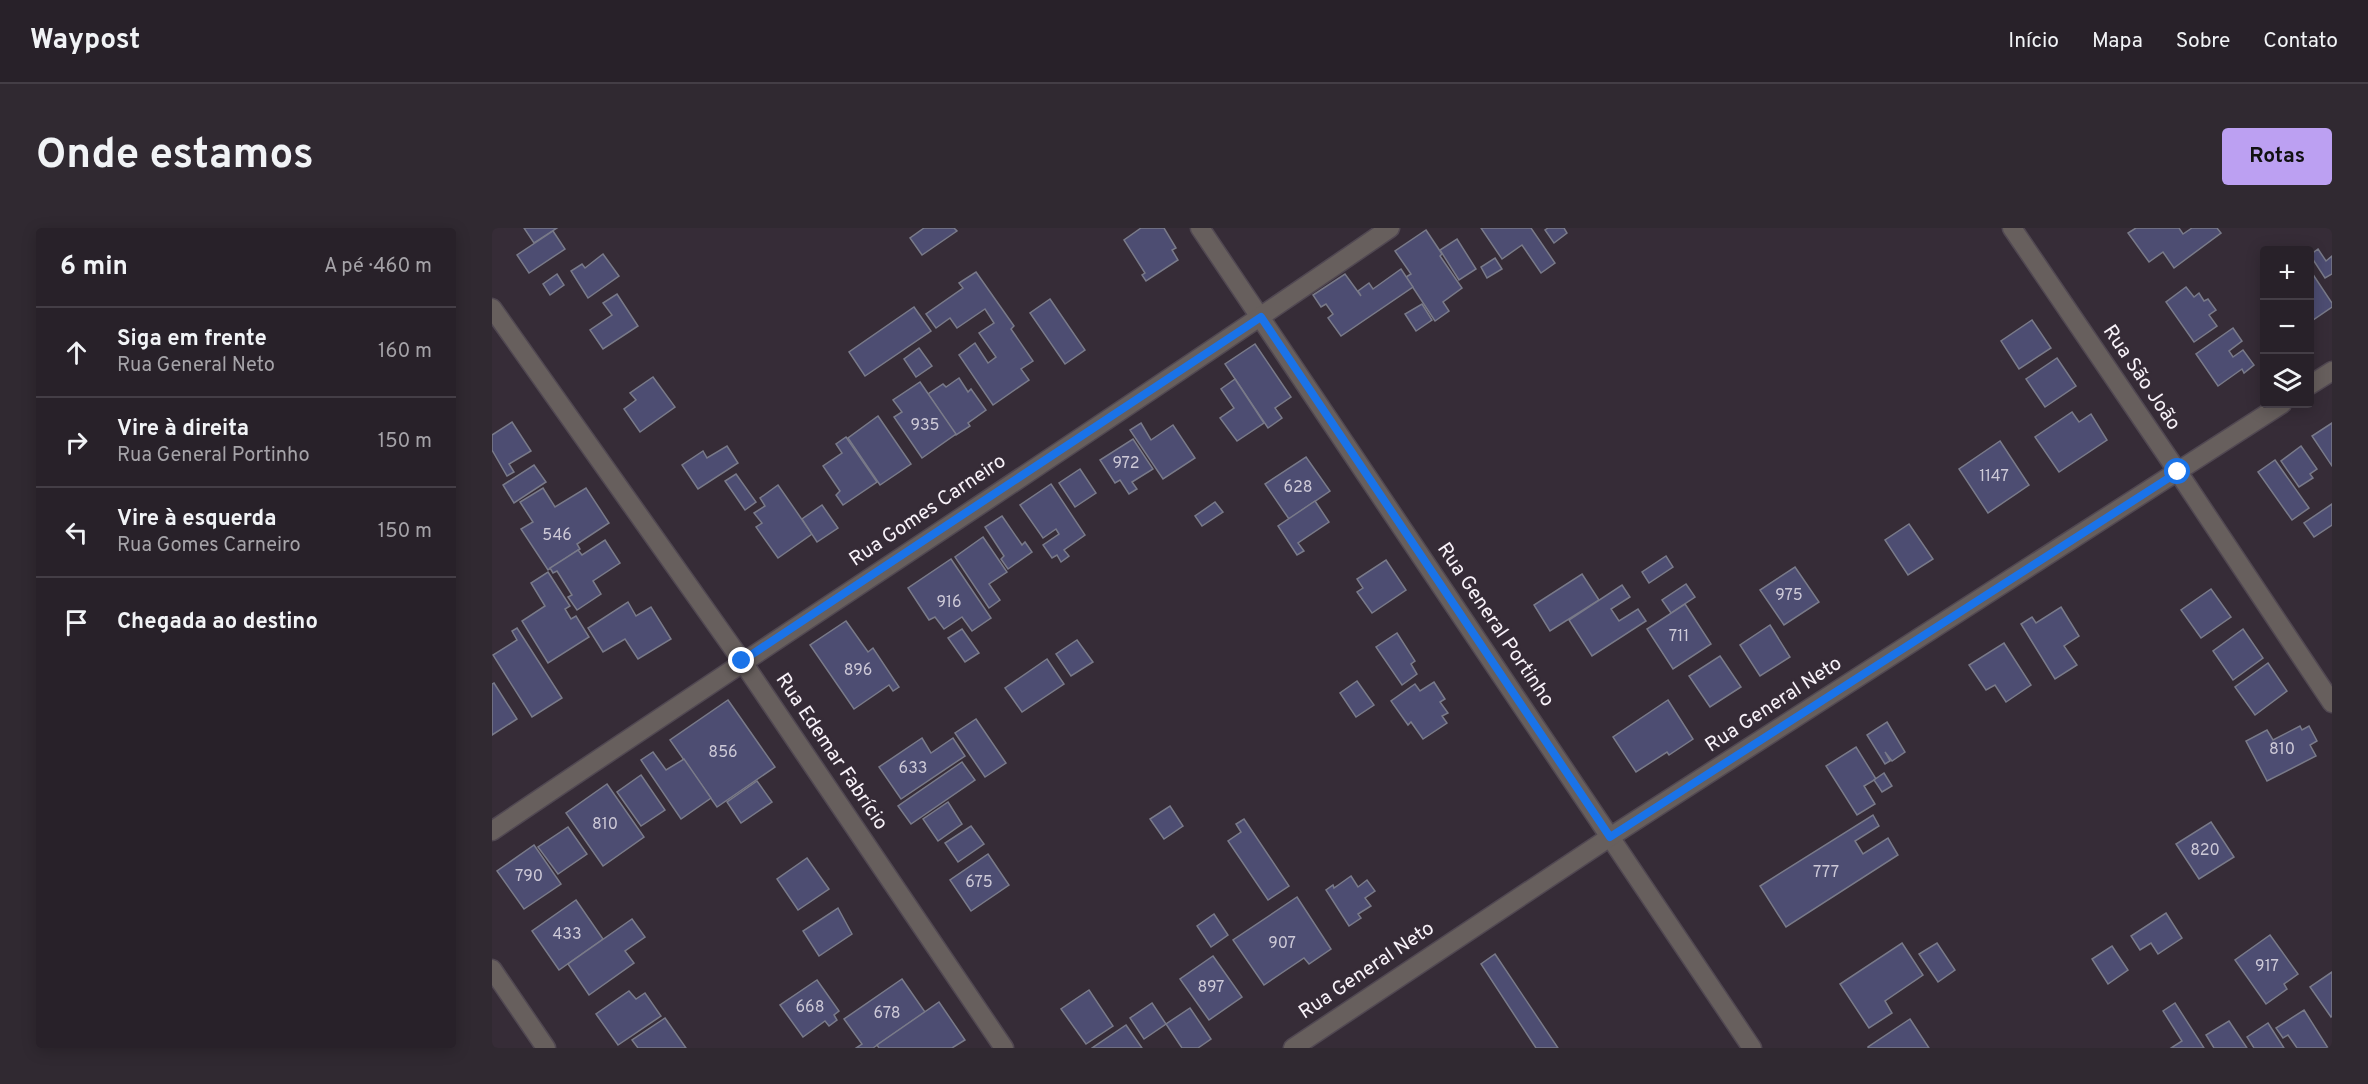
<!DOCTYPE html>
<html lang="pt">
<head>
<meta charset="utf-8">
<style>
	body { margin:0; font-family:Overpass,sans-serif; background:#302931; color:#f1f3f6 }
	.controls { position:absolute; right:18px; top:18px; display:grid; overflow:hidden; border-radius:6px; box-shadow:0 3px 15px #0003 }
	.controls button { width:54px; height:54px; display:grid; place-items:center; padding:0; border:0; border-bottom:2px solid #443e46; background:#282129; color:#f1f3f6; font:30px sans-serif }
	.stop { position:absolute; width:18px; height:18px; margin:-14px; border:4px solid #1a73e8; border-radius:50%; background:#fff }
	.stop.end { background:#1a73e8; border-color:#fff; box-shadow:0 2px 6px #0008 }
	.list { margin:0; padding:0; list-style:none }
	h2 { display:flex; justify-content:space-between; align-items:center; height:78px; margin:0; padding:0 24px; font-size:26px }
	h2 small { font-size:20px; font-weight:400; color:#a5a3a8 }
	.list li { display:grid; grid-template-columns:39px 1fr auto; gap:18px; align-items:center; box-sizing:border-box; height:90px; padding:0 24px; border-top:2px solid #443e46 }
	.list b { display:block; font-size:22px; white-space:nowrap }
	.list p { margin:0; font-size:20px; white-space:nowrap; color:#a5a3a8 }
	.list em { font-size:20px; font-style:normal; color:#a5a3a8 }
	.icon { flex:none; width:33px; height:33px; fill:none; stroke:currentColor; stroke-width:2; stroke-linecap:round; stroke-linejoin:round }
	.map { position:relative; flex:none; width:1840px; height:820px; overflow:hidden; border-radius:6px }
	header { display:flex; align-items:center; gap:36px; box-sizing:border-box; height:84px; padding:0 30px; background:#282129; border-bottom:2px solid #443e46 }
	header strong { font-size:28px }
	nav { display:flex; gap:33px; margin-inline-start:auto; font-size:21px }
	.intro { display:flex; align-items:center; justify-content:space-between; box-sizing:border-box; height:144px; padding:0 36px }
	h1 { margin:0; font-size:42px }
	.button { padding:15px 27px; border-radius:6px; background:#bca0f2; color:#111; font-size:21px; font-weight:700 }
	main { display:flex; gap:36px; padding:0 36px }
	aside { flex:1; background:#282129; border-radius:6px; box-shadow:0 3px 15px #0003 }
	.map>svg:first-child { display:block }
	.building { fill:#4d4d72; stroke:#797a89; stroke-width:1.5 }
	.lines { fill:none; stroke-linecap:round; stroke-linejoin:round }
	.street-casing { stroke:#514852; stroke-width:21 }
	.street { stroke:#675f5d; stroke-width:18 }
	.route { stroke:#1a73e8; stroke-width:8 }
	.labels { text-anchor:middle; dominant-baseline:central; stroke-width:5; stroke-linejoin:round; paint-order:stroke }
	.number-label { font-size:16px; fill:#cdc9d7 }
	.street-label { font-size:20px; fill:#f8f2f9; stroke:#362c37 }
</style>
</head>
<body>
<header>
<strong>Waypost</strong>
<nav><a>Início</a><a>Mapa</a><a>Sobre</a><a>Contato</a></nav>
</header>
<div class="intro"><h1>Onde estamos</h1><a class="button">Rotas</a></div>
<main>
<aside>
<h2>6 min<small>A pé · 460 m</small></h2>
<ul class="list">
<li><svg class="icon" aria-label="ahead" viewBox="0 0 24 24"><path d="M12 20V5M6 11l6-6 6 6"/></svg><div><b>Siga em frente</b><p>Rua General Neto</p></div><em>160 m</em></li>
<li><svg class="icon" aria-label="right" viewBox="0 0 24 24"><path d="M7 20v-9h11M14 6l5 5-5 5"/></svg><div><b>Vire à direita</b><p>Rua General Portinho</p></div><em>150 m</em></li>
<li><svg class="icon" aria-label="left" viewBox="0 0 24 24"><path d="M17 20v-9H6M10 6l-5 5 5 5"/></svg><div><b>Vire à esquerda</b><p>Rua Gomes Carneiro</p></div><em>150 m</em></li>
<li><svg class="icon" aria-label="arrive" viewBox="0 0 24 24"><path d="M6 21V4h12l-3 4 3 4H6"/></svg><div><b>Chegada ao destino</b></div></li>
</ul>
</aside>
<div class="map">
<svg width="1840" height="820" viewBox="0 0 1840 820">
	<rect width="100%" height="100%" fill="#362c37"/>
	<g class="building">
		<path d="M32,0H65L42,15Z"/>
		<path d="M432,0H462L465,3L430,27L418,10Z"/>
		<path d="M649,0H672L684,20L680,22L686,32L654,53L650,47L653,45L632,12Z"/>
		<path d="M989,0H1039L1063,35L1049,45L1030,17L1010,31Z"/>
		<path d="M1056,0H1072L1075,5L1062,15L1053,2Z"/>
		<path d="M1644,0H1687L1691,6L1700,0H1725L1729,5L1682,40L1671,24L1657,34L1636,5Z"/>
		<path d="M934,2L950,26L948,28L970,60L951,74L957,83L943,93L914,49L919,46L903,23Z"/>
		<path d="M61,3L73,21L37,45L25,27Z"/>
		<path d="M965,11L984,41L967,52L948,22Z"/>
		<path d="M1826,21L1834,33L1840,28V46L1833,50L1818,27Z"/>
		<path d="M111,26L127,48L96,70L79,43L90,36L93,40Z"/>
		<path d="M1003,30L1010,41L995,50L989,39Z"/>
		<path d="M909,41L921,59L849,108L836,90L841,86L834,76L829,79L821,67L853,46L869,68L866,63L877,55L881,61Z"/>
		<path d="M1818,42L1840,75V79L1818,94Z"/>
		<path d="M484,44L522,98L519,101L541,133L529,141L537,152L501,177L467,127L483,115L496,135L504,129L487,105L502,95L493,81L465,100L458,90L444,100L434,86L471,60L467,55Z"/>
		<path d="M65,46L72,57L58,67L51,56Z"/>
		<path d="M1694,59L1702,69L1707,65L1712,73L1716,71L1724,82L1717,87L1725,98L1702,114L1674,74Z"/>
		<path d="M125,66L146,98L111,121L98,102L120,87L111,75Z"/>
		<path d="M558,71L593,122L573,136L538,85Z"/>
		<path d="M930,76L940,92L924,103L913,86Z"/>
		<path d="M422,79L439,103L373,148L357,124Z"/>
		<path d="M1540,92L1559,120L1527,141L1509,113Z"/>
		<path d="M1741,100L1750,113L1737,123L1741,129L1751,122L1762,137L1752,145L1750,141L1726,158L1704,126Z"/>
		<path d="M763,116L799,169L783,180L790,190L776,200L733,136Z"/>
		<path d="M427,120L440,138L424,149L412,131Z"/>
		<path d="M1565,130L1584,158L1553,179L1534,151Z"/>
		<path d="M161,149L183,179L148,204L132,181L144,172L138,165Z"/>
		<path d="M467,150L476,164L479,161L494,182L476,195L478,198L464,207L436,166L451,156L454,159Z"/>
		<path d="M743,151L772,195L745,213L728,190L742,180L729,161Z"/>
		<path d="M428,154L464,206L430,230L402,189L410,184L401,172Z"/>
		<path d="M1580,184L1587,194L1599,186L1615,212L1567,244L1543,209Z"/>
		<path d="M386,188L419,236L388,257L356,210Z"/>
		<path d="M20,194L39,223L17,236L22,244L15,248L0,222V207Z"/>
		<path d="M649,195L659,212L681,197L703,230L671,251L638,202Z"/>
		<path d="M1840,195V238L1820,208Z"/>
		<path d="M354,209L385,254L351,277L344,267L348,263L331,238L350,225L344,216Z"/>
		<path d="M641,211L661,241L640,254L645,261L637,266L628,252L623,255L608,232Z"/>
		<path d="M1508,213L1537,257L1496,285L1467,241Z"/>
		<path d="M235,218L246,235L206,261L190,237L211,223L215,230Z"/>
		<path d="M1809,218L1825,241L1818,246L1821,250L1807,259L1789,233Z"/>
		<path d="M814,229L838,263L797,291L773,256Z"/>
		<path d="M1783,232L1817,280L1800,292L1766,244Z"/>
		<path d="M42,237L54,254L22,275L11,257Z"/>
		<path d="M588,241L604,265L583,279L567,255Z"/>
		<path d="M244,246L264,274L253,282L233,253Z"/>
		<path d="M559,256L593,307L572,322L577,328L569,334L565,327L560,330L551,317L567,306L564,301L551,310L528,277Z"/>
		<path d="M286,257L320,306L286,330L264,299L270,295L262,285L273,278L268,270Z"/>
		<path d="M51,260L63,279L94,260L117,295L85,316L88,321L56,342L29,301L41,294L28,274Z"/>
		<path d="M823,273L837,294L806,315L812,323L805,327L786,298Z"/>
		<path d="M723,274L731,284L710,298L703,288Z"/>
		<path d="M1840,276V297L1822,309L1812,295Z"/>
		<path d="M330,277L346,300L325,314L310,291Z"/>
		<path d="M510,288L530,317L533,314L540,324L516,341L509,331L512,328L493,299Z"/>
		<path d="M1417,296L1441,331L1416,347L1393,312Z"/>
		<path d="M491,309L515,344L497,356L508,372L497,380L463,329Z"/>
		<path d="M113,312L128,335L101,353L109,366L85,382L76,369L80,367L65,343L61,345L58,340L86,322L90,327Z"/>
		<path d="M1174,328L1181,339L1157,355L1150,344Z"/>
		<path d="M459,331L499,390L480,403L470,389L452,401L443,389L437,392L416,360Z"/>
		<path d="M894,332L914,362L880,385L865,364L871,360L865,351Z"/>
		<path d="M1303,339L1327,374L1292,397L1268,362Z"/>
		<path d="M56,344L78,378L73,381L79,391L84,388L97,409L56,435L30,393L53,378L39,355Z"/>
		<path d="M1090,346L1107,372L1058,403L1042,377Z"/>
		<path d="M1194,356L1203,369L1179,385L1170,372Z"/>
		<path d="M1130,357L1138,369L1119,381L1127,393L1146,381L1154,393L1100,428L1077,392Z"/>
		<path d="M1719,361L1739,389L1709,410L1689,382Z"/>
		<path d="M136,374L144,388L159,379L179,411L146,431L133,411L111,424L96,400Z"/>
		<path d="M1193,376L1219,416L1181,441L1155,401Z"/>
		<path d="M1569,379L1587,408L1572,418L1585,437L1563,451L1529,396L1540,389L1544,395Z"/>
		<path d="M354,393L376,424L381,420L407,459L401,463L397,457L362,481L318,417Z"/>
		<path d="M1278,397L1298,429L1268,448L1248,417Z"/>
		<path d="M25,400L70,470L40,489L1,427L25,412L20,403Z"/>
		<path d="M470,401L487,425L473,434L456,410Z"/>
		<path d="M1751,401L1771,430L1741,452L1721,423Z"/>
		<path d="M905,405L923,433L919,436L925,446L910,457L884,419Z"/>
		<path d="M585,412L601,434L579,448L564,426Z"/>
		<path d="M1512,415L1539,457L1514,474L1503,457L1494,462L1477,437Z"/>
		<path d="M1228,428L1249,459L1218,479L1197,448Z"/>
		<path d="M555,431L572,456L530,484L513,460Z"/>
		<path d="M1776,435L1795,463L1763,487L1743,459Z"/>
		<path d="M865,453L882,477L864,489L848,465Z"/>
		<path d="M942,454L953,471L948,474L956,485L950,488L955,495L931,511L919,494L916,497L899,473L923,456L928,463Z"/>
		<path d="M2,455L25,491L0,507V456Z"/>
		<path d="M236,472L283,539L225,579L178,512Z"/>
		<path d="M1176,472L1201,511L1177,527L1175,524L1144,544L1121,509Z"/>
		<path d="M484,491L514,535L493,549L463,505Z"/>
		<path d="M1395,494L1413,524L1400,533L1393,524L1398,533L1393,536L1375,507Z"/>
		<path d="M1808,498L1810,502L1817,498L1825,513L1818,517L1824,528L1775,553L1754,513L1775,502L1781,512Z"/>
		<path d="M430,510L439,525L461,510L473,528L409,571L387,539Z"/>
		<path d="M1364,519L1384,551L1372,558L1383,576L1365,587L1334,538Z"/>
		<path d="M161,524L174,542L192,531L219,570L189,591L149,532Z"/>
		<path d="M470,534L483,552L419,596L406,578Z"/>
		<path d="M1392,545L1400,558L1390,564L1382,552Z"/>
		<path d="M149,547L173,582L149,598L125,564Z"/>
		<path d="M265,553L280,574L249,595L235,574Z"/>
		<path d="M115,556L152,609L111,638L74,585Z"/>
		<path d="M456,574L470,596L446,613L431,591Z"/>
		<path d="M678,578L691,598L672,611L658,591Z"/>
		<path d="M1381,587L1387,598L1363,613L1371,626L1396,610L1406,627L1294,699L1268,658Z"/>
		<path d="M752,591L797,658L776,672L736,613L749,604L744,596Z"/>
		<path d="M1719,594L1742,629L1707,651L1684,616Z"/>
		<path d="M479,598L492,616L466,634L453,615Z"/>
		<path d="M76,599L95,626L66,646L46,619Z"/>
		<path d="M42,617L69,656L32,681L5,643Z"/>
		<path d="M496,626L517,657L479,683L458,652Z"/>
		<path d="M315,630L337,661L306,682L285,651Z"/>
		<path d="M859,648L866,659L875,652L883,663L873,670L879,678L866,686L869,690L857,698L834,662L841,657L842,660Z"/>
		<path d="M805,669L839,721L817,736L812,730L772,757L741,712Z"/>
		<path d="M84,672L111,711L67,742L40,703Z"/>
		<path d="M346,680L360,706L327,728L311,703Z"/>
		<path d="M1674,685L1690,710L1666,726L1659,715L1648,722L1639,708Z"/>
		<path d="M722,686L736,707L719,719L705,698Z"/>
		<path d="M140,691L153,709L133,723L142,735L97,767L76,736Z"/>
		<path d="M1778,707L1806,746L1792,756L1795,761L1774,776L1743,732Z"/>
		<path d="M1410,715L1431,747L1393,773L1400,785L1377,800L1348,756Z"/>
		<path d="M1445,715L1463,742L1446,754L1427,726Z"/>
		<path d="M1620,718L1636,742L1616,756L1600,731Z"/>
		<path d="M1003,726L1066,820H1044L989,736Z"/>
		<path d="M721,728L750,769L717,792L688,751Z"/>
		<path d="M1840,744V788L1839,789L1818,759Z"/>
		<path d="M410,751L433,784L381,820H364L370,816L352,791Z"/>
		<path d="M325,752L347,783L342,787L345,792L337,798L333,793L311,809L288,777Z"/>
		<path d="M597,762L621,798L594,816L569,781Z"/>
		<path d="M137,763L144,771L153,765L169,788L126,817L104,786Z"/>
		<path d="M447,774L473,812L460,820H387L385,817Z"/>
		<path d="M660,775L674,796L652,811L638,790Z"/>
		<path d="M1683,775L1712,820H1679L1690,813L1671,783Z"/>
		<path d="M698,780L719,811L706,820H690L674,796Z"/>
		<path d="M1812,782L1836,820H1805L1796,807L1791,810L1784,800Z"/>
		<path d="M173,790L194,820H146L140,812Z"/>
		<path d="M1418,791L1437,820H1376V819Z"/>
		<path d="M1737,793L1755,820H1722L1714,807Z"/>
		<path d="M1776,795L1792,820H1762L1755,809Z"/>
		<path d="M634,797L650,820H600Z"/>
	</g>
	<g class="lines">
		<g class="street-casing">
			<g id="street">
				<path d="M708,0L1260,820"/>
				<path d="M1520,0L1686,244L1840,475"/>
				<path d="M0,80L250,433L512,820"/>
				<path d="M1818,157L1840,143"/>
				<path d="M0,603C298,401 601,205 898,0"/>
				<path d="M0,741L54,820"/>
				<path d="M801,820L1118,609L1790,176"/>
			</g>
		</g>
		<use href="#street" class="street"/>
	</g>
	<g class="lines">
		<path class="route" d="M250,433L769,89L1118,609L1686,244"/>
	</g>
	<g class="labels">
		<g class="number-label">
			<text x="433" y="198">935</text>
			<text x="634" y="236">972</text>
			<text x="1502" y="249">1147</text>
			<text x="806" y="260">628</text>
			<text x="65" y="308">546</text>
			<text x="1297" y="368">975</text>
			<text x="457" y="375">916</text>
			<text x="1187" y="409">711</text>
			<text x="366" y="443">896</text>
			<text x="1790" y="522">810</text>
			<text x="231" y="525">856</text>
			<text x="421" y="541">633</text>
			<text x="113" y="597">810</text>
			<text x="1713" y="623">820</text>
			<text x="1334" y="645">777</text>
			<text x="37" y="649">790</text>
			<text x="487" y="655">675</text>
			<text x="75" y="707">433</text>
			<text x="790" y="716">907</text>
			<text x="1775" y="739">917</text>
			<text x="719" y="760">897</text>
			<text x="318" y="780">668</text>
			<text x="395" y="786">678</text>
		</g>
		<g class="street-label">
			<text transform="translate(1649 150) rotate(56)">Rua São João</text>
			<text transform="translate(436 283) rotate(-34)">Rua Gomes Carneiro</text>
			<text transform="translate(1003 397) rotate(56)">Rua General Portinho</text>
			<text transform="translate(1282 477) rotate(-33)">Rua General Neto</text>
			<text transform="translate(339 524) rotate(56)">Rua Edemar Fabrício</text>
			<text transform="translate(875 743) rotate(-34)">Rua General Neto</text>
		</g>
	</g>
</svg>
<div class="controls">
<button>+</button>
<button>−</button>
<button><svg class="icon" aria-label="layers" viewBox="0 0 24 24"><path d="M12 4l9 5-9 5-9-5zM3 14l9 5 9-5"/></svg></button>
</div>
<div class="stop" style="left:1686px;top:244px"></div>
<div class="stop end" style="left:250px;top:433px"></div>
</div>
</main>
</body>
</html>
